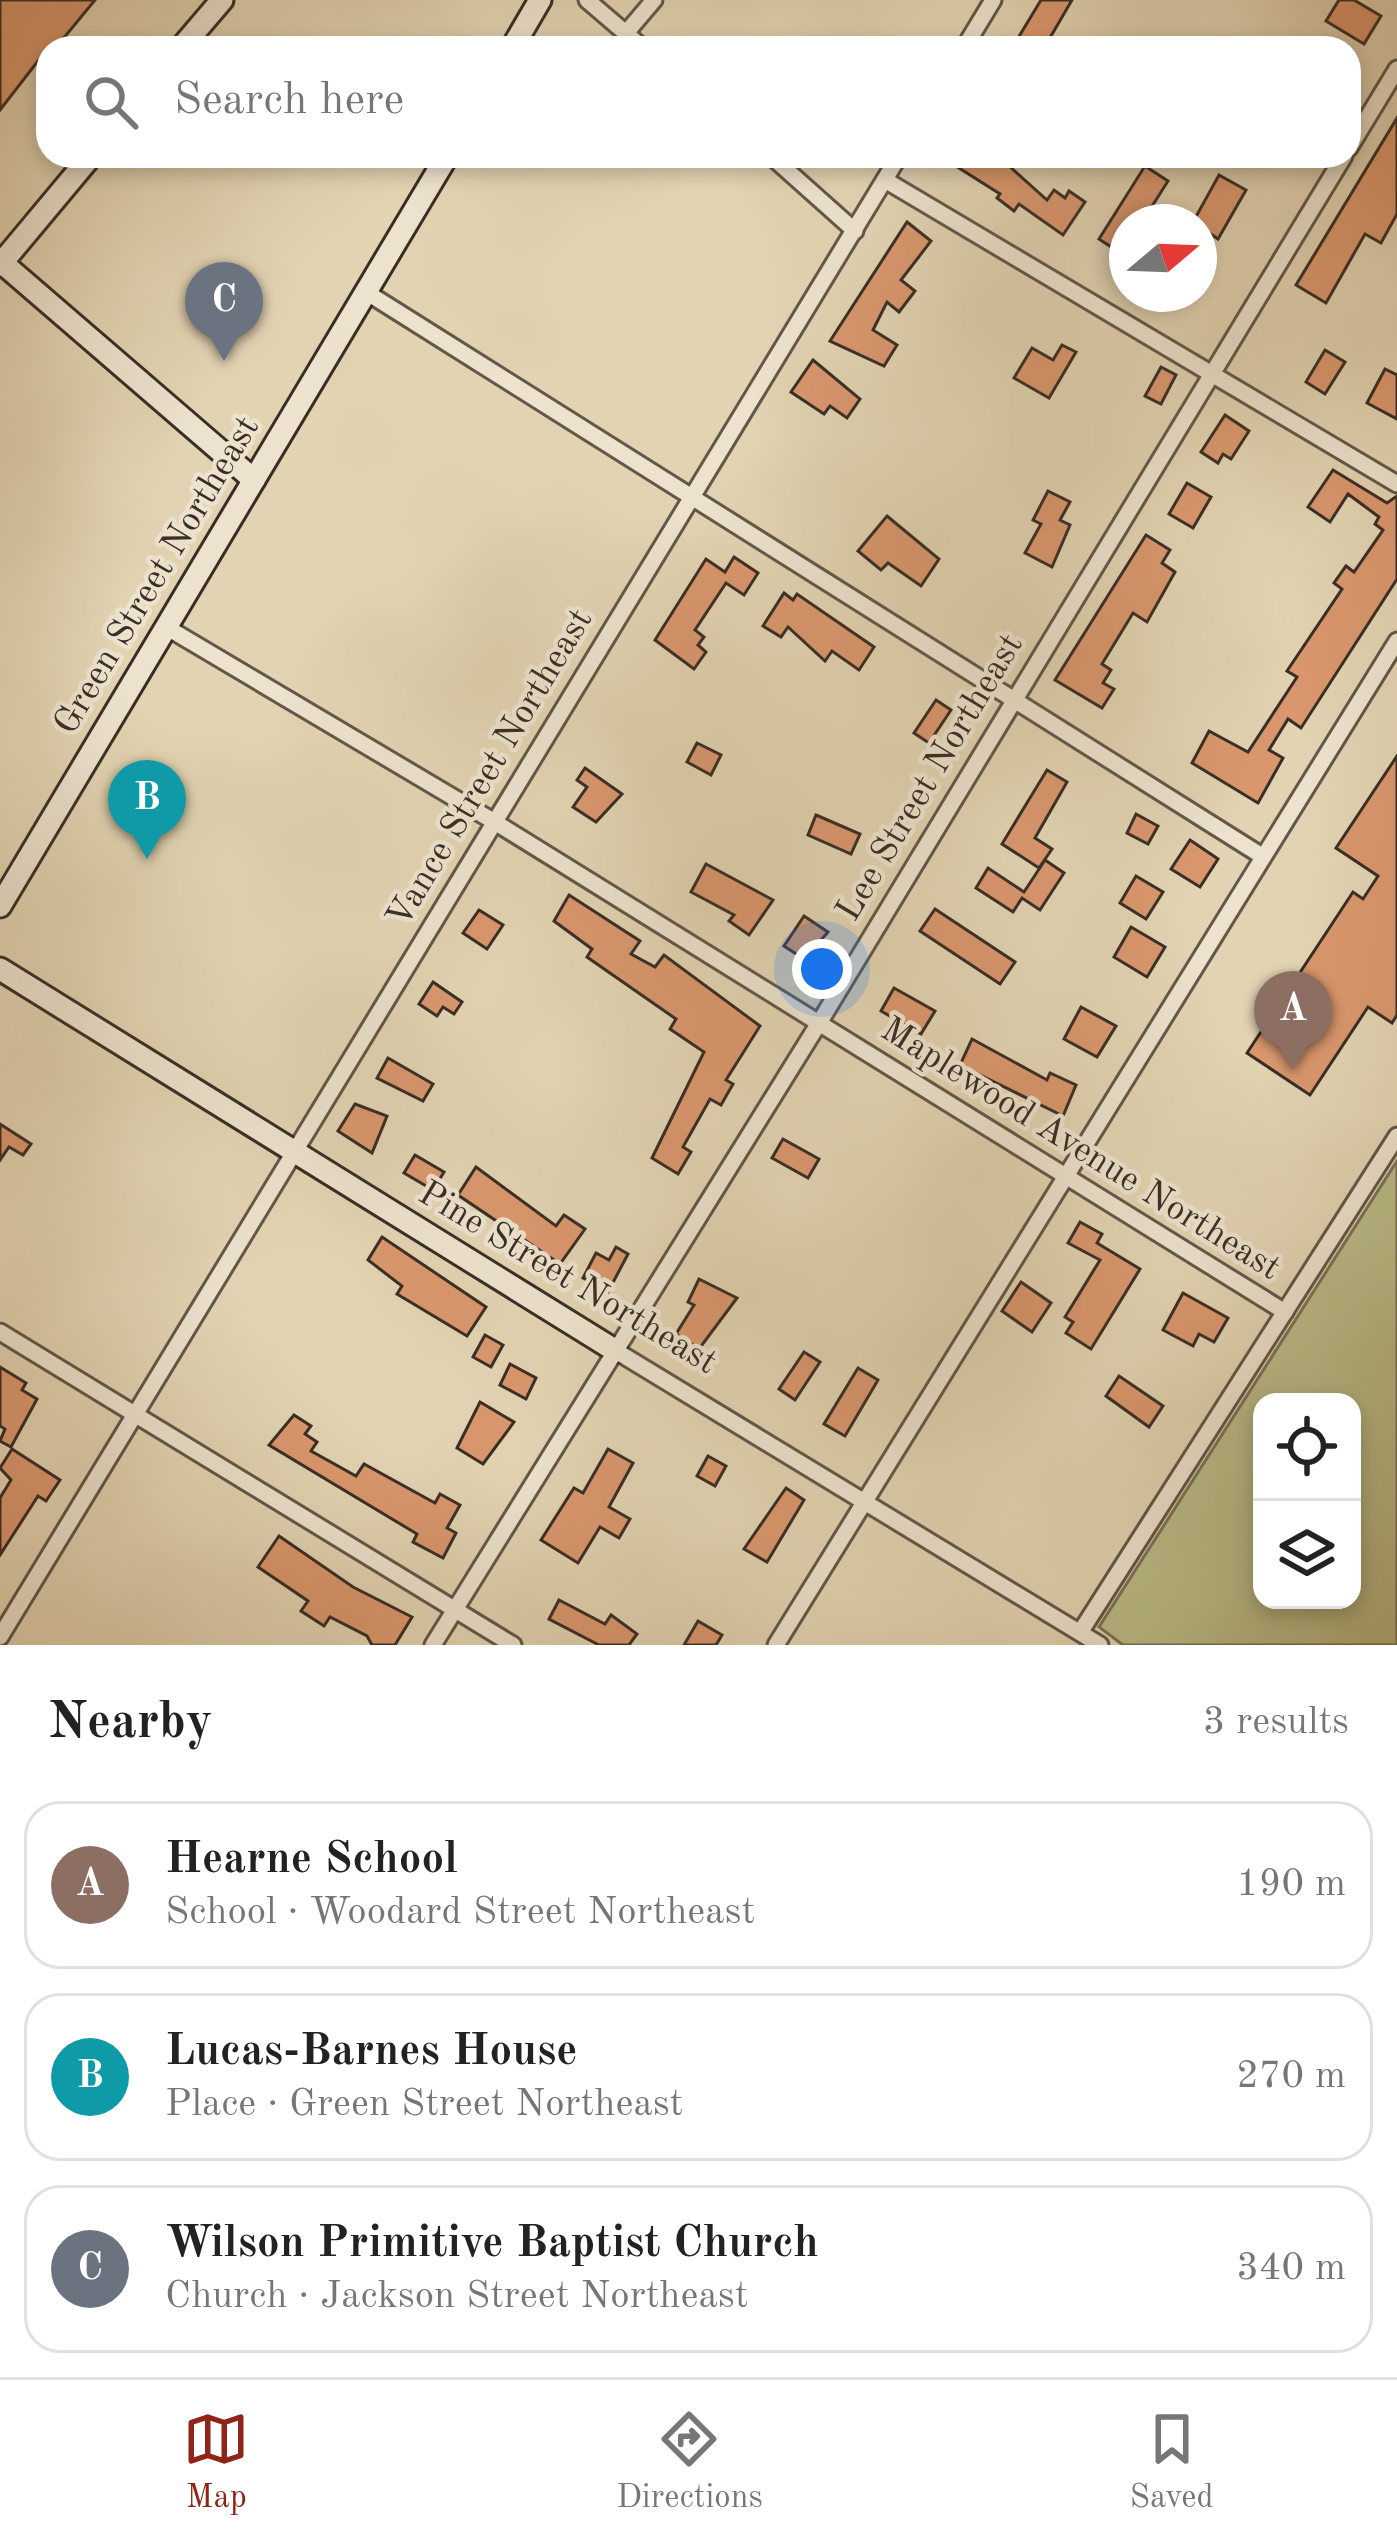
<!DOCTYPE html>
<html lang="en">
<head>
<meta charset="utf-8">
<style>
	body { margin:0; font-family:"Old Standard TT",serif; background:#f2f2f2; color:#222 }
	.controls { position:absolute; right:36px; bottom:36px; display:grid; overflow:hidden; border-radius:24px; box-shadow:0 6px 18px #0003 }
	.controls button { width:108px; height:108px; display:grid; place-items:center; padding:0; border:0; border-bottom:3px solid #e0e0e0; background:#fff; color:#222; font:60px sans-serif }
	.compass { position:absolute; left:1109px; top:204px; width:108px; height:108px; border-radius:50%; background:#fff; box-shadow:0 6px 18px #0003; rotate:71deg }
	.you { position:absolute; left:822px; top:969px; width:42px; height:42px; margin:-30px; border:9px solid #fff; border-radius:50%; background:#1a73e8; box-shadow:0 0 0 18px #1a73e833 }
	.badge { display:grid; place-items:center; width:78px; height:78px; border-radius:50%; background:#8f2418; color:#fff; font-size:39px; font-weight:700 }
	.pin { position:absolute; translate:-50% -99px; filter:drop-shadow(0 3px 6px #0008) }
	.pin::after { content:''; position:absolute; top:63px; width:42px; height:36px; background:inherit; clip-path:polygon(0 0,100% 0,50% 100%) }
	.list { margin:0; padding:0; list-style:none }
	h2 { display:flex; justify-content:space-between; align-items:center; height:156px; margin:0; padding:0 48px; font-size:51px }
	h2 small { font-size:39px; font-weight:400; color:#767676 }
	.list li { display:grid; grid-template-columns:78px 1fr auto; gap:36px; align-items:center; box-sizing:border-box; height:168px; margin:0 24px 24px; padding:0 24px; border:3px solid #e0e0e0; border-radius:36px }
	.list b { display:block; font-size:45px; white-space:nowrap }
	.list p { margin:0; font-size:39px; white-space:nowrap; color:#767676 }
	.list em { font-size:39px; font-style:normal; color:#767676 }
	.icon { flex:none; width:66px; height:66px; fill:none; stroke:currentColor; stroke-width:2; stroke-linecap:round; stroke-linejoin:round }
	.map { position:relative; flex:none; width:1397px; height:1645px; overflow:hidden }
	.search { position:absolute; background:#fff; box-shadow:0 6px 18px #0003; left:36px; right:36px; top:36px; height:132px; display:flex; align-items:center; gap:30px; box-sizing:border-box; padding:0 42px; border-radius:36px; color:#767676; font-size:45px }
	.sheet { height:732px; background:#fff }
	nav { display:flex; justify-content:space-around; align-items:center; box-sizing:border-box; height:168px; border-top:3px solid #e0e0e0; background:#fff; font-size:33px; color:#767676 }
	nav a { display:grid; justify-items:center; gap:6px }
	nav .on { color:#8f2418 }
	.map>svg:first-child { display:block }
	.green { fill:#b9bb88; stroke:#797457; stroke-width:3; fill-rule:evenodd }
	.building { fill:#da976e; stroke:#392e26; stroke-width:3 }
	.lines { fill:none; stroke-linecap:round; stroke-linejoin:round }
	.street-casing { stroke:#635749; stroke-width:21 }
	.secondary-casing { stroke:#392e26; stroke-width:27 }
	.street { stroke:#ece2cd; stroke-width:15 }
	.secondary { stroke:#ece2cd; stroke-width:21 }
	.labels { text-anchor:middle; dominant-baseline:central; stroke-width:9; stroke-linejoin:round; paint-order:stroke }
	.street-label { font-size:36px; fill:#392e26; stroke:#ece2cd }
</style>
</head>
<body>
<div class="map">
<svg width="1397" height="1645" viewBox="0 0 1397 1645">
	<rect width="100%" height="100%" fill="#e2d3b2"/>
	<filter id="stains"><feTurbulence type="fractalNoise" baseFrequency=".00167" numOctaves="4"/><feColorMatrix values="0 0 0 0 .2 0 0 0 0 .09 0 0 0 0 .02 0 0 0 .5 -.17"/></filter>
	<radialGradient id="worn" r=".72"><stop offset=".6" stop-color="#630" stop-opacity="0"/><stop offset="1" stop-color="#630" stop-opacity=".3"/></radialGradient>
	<path class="green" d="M1397,1161V1645H1123L1099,1627ZM1262,1402H1352V1600H1262Z"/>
	<g class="building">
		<path d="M0,0H95L58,45L48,48L0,110Z"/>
		<path d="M1041,0H1072L1044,48H1012Z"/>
		<path d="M1339,0H1354L1381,16L1364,44L1326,21Z"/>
		<path d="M1397,118V214L1381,243L1365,234L1326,303L1296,285Z"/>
		<path d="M940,156H998L1047,200L1054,190L1065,198L1069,191L1085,202L1063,235L1019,204L1014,211L997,198L1000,194Z"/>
		<path d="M1145,166L1168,181L1142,222H1127L1122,254L1099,239Z"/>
		<path d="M1219,175L1246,190L1218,239L1193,222Z"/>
		<path d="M907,222L931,241L901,280L915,291L899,312L887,302L873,330L897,345L884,366L830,341Z"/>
		<path d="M1062,345L1076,352L1049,398L1014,378L1032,348L1053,360Z"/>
		<path d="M1325,350L1345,362L1325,394L1306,382Z"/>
		<path d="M813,360L860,399L847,418L830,406L824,414L791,392Z"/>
		<path d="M1161,367L1176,375L1161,404L1145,396Z"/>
		<path d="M1385,369L1397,375V419L1367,403Z"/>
		<path d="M1225,415L1249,431L1231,459L1223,454L1218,463L1201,452Z"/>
		<path d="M1333,470L1387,503L1397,496V579L1301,728L1288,719L1269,750L1283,758L1258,803L1192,763L1209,731L1248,752L1297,677L1287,671L1342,589L1334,583L1346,566L1354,572L1383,530L1375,524L1379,517L1348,494L1330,522L1308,507Z"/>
		<path d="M1187,483L1211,497L1193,528L1169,514Z"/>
		<path d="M1048,491L1070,502L1060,520L1070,525L1052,567L1025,553L1041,524L1033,520Z"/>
		<path d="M887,516L939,559L921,586L888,563L881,570L858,551Z"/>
		<path d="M1146,535L1170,550L1162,563L1175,572L1147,622L1133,613L1102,664L1111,670L1103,683L1114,689L1102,708L1055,680Z"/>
		<path d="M734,557L758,573L744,595L726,583L695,630L704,637L698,645L706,652L694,669L655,640L706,559L725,572Z"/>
		<path d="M784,593L793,600L797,594L874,647L859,670L832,651L825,661L788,627L781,637L763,626Z"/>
		<path d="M936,700L951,710L929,743L914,733Z"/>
		<path d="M697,743L721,755L711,775L687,762Z"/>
		<path d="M1397,756V1015L1392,1023L1368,1007L1310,1095L1247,1053L1353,892L1363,899L1378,876L1336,848Z"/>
		<path d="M585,768L622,794L596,822L573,807L587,787L577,780Z"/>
		<path d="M1047,770L1067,782L1035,838L1052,849L1039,868L1002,844Z"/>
		<path d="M1136,814L1158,826L1148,844L1127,833Z"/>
		<path d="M816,815L860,834L851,854L808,835Z"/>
		<path d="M1190,840L1218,859L1200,887L1171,869Z"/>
		<path d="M1045,860L1064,873L1040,910L1022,898L1013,912L976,888L988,868L1024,892Z"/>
		<path d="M706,864L773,900L749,935L729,921L734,915L691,892Z"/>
		<path d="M1136,876L1163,892L1146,919L1120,903Z"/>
		<path d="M569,895L640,941L631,954L655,967L664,955L760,1026L726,1080L733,1084L721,1105L710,1099L683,1147L691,1152L678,1174L652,1158L704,1052L670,1029L676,1019L587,957L592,949L554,921Z"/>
		<path d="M935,909L1015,962L1000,984L920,931Z"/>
		<path d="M479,910L503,925L487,949L463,933Z"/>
		<path d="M804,916L828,932L804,959L784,946Z"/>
		<path d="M1131,927L1165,947L1147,977L1114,957Z"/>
		<path d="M433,982L462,1002L454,1014L443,1007L437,1016L419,1004Z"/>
		<path d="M894,988L935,1011L921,1034L881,1011Z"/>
		<path d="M1081,1007L1116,1026L1097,1057L1064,1039Z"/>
		<path d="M972,1039L1047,1080L1050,1073L1076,1085L1063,1116L960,1065Z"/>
		<path d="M388,1058L433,1084L423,1101L377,1078Z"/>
		<path d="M355,1104L387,1116L372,1153L338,1131Z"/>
		<path d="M0,1124L31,1144L23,1155L9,1147L0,1160Z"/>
		<path d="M783,1139L819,1159L808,1178L772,1158Z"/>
		<path d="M415,1155L444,1172L433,1190L404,1173Z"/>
		<path d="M476,1167L556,1226L564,1215L585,1229L560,1264L458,1195Z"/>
		<path d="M1080,1222L1102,1234L1097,1243L1140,1269L1091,1349L1066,1333L1073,1322L1065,1317L1100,1260L1068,1243Z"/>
		<path d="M382,1237L486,1307L467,1336L397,1294L402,1286L368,1260Z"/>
		<path d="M616,1247L628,1254L608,1292L583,1278L596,1253L609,1260Z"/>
		<path d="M699,1279L737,1298L699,1349L676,1334L694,1305L688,1302Z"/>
		<path d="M1021,1282L1051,1303L1032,1332L1002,1311Z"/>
		<path d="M1183,1293L1228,1318L1214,1342L1199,1334L1193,1346L1163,1330Z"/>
		<path d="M485,1335L503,1345L491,1367L473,1357Z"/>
		<path d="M804,1352L820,1362L795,1400L779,1389Z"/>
		<path d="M510,1364L536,1378L526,1399L500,1385Z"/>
		<path d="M0,1367L26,1383L22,1390L37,1399L11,1447L0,1441L5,1429L0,1426Z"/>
		<path d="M858,1368L878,1380L845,1436L824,1424Z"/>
		<path d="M1119,1376L1163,1406L1149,1427L1106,1396Z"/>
		<path d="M480,1402L514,1422L483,1464L457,1448Z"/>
		<path d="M294,1415L311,1426L305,1434L317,1442L311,1451L356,1476L364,1464L435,1503L440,1494L460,1505L447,1528L456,1533L443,1558L413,1542L417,1534L269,1445Z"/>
		<path d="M12,1449L60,1480L46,1501L38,1496L0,1555V1498L11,1480L0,1468Z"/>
		<path d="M608,1449L633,1463L609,1507L630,1519L619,1538L600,1527L578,1563L541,1540L574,1488L583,1493Z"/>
		<path d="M708,1456L726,1466L715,1486L697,1476Z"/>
		<path d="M786,1488L804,1500L767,1562L744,1549Z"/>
		<path d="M279,1536L353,1587L412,1617L395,1645H372L367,1636L330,1617L324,1626L301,1611L308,1601L258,1567Z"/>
		<path d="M559,1600L605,1624L611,1615L637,1634L629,1645H599L549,1619Z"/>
		<path d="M698,1621L722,1635L716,1645H684Z"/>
	</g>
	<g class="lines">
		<g class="street-casing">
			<g id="street">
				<path d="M587,0L643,48"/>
				<path d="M626,33L654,0"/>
				<path d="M964,48L993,0"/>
				<path d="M1349,148L1397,69"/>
				<path d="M771,156L855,231"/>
				<path d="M885,180L1397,484"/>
				<path d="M366,292L1262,856"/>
				<path d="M166,627L493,821L1285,1312"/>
				<path d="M0,1332L513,1645"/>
				<path d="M616,1351L1100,1645"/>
				<path d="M1081,1631L1397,1136"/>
				<path d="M0,1637L899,156"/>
				<path d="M433,1645L819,1023L1344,156"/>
				<path d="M776,1645L1397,641"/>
			</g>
		</g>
		<g class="secondary-casing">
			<g id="secondary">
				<path d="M181,48L222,0"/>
				<path d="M512,48L540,0"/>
				<path d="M0,261L254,480"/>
				<path d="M0,265L91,156"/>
				<path d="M0,906L447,156"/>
				<path d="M0,969L616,1351"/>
			</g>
		</g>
		<use href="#street" class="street"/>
		<use href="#secondary" class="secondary"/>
	</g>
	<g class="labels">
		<g class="street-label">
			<text transform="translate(158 576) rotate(-59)">Green Street Northeast</text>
			<text transform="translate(491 769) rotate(-59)">Vance Street Northeast</text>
			<text transform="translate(931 778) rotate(-59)">Lee Street Northeast</text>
			<text transform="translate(1080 1150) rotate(32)">Maplewood Avenue Northeast</text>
			<text transform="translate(567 1279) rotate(31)">Pine Street Northeast</text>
		</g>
	</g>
	<rect width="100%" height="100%" filter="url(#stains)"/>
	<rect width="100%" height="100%" fill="url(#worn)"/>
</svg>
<div class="controls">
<button><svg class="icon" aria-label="locate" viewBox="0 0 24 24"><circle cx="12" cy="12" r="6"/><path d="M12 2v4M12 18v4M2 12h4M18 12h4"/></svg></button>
<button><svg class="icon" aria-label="layers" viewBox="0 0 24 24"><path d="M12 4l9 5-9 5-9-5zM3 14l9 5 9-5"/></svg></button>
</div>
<svg class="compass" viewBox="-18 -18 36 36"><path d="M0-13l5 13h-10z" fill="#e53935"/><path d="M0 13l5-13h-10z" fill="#767676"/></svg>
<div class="you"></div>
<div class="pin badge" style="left:1293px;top:1070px;background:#8d6e63">A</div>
<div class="pin badge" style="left:147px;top:859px;background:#0f9aa8">B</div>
<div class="pin badge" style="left:224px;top:361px;background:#6b7280">C</div>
<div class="search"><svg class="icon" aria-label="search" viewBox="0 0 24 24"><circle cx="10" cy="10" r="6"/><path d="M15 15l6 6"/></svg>Search here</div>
</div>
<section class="sheet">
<h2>Nearby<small>3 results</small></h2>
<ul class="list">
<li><span class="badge" style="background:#8d6e63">A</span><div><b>Hearne School</b><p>School · Woodard Street Northeast</p></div><em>190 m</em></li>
<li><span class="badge" style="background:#0f9aa8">B</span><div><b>Lucas-Barnes House</b><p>Place · Green Street Northeast</p></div><em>270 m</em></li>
<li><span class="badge" style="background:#6b7280">C</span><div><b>Wilson Primitive Baptist Church</b><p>Church · Jackson Street Northeast</p></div><em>340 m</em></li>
</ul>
</section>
<nav>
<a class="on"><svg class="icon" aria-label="map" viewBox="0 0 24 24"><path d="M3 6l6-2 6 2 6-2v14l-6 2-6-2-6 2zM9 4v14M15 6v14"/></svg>Map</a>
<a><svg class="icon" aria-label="directions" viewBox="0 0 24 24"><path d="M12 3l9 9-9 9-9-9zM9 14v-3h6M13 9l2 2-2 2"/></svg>Directions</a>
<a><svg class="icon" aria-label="saved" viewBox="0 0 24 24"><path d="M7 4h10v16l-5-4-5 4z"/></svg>Saved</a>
</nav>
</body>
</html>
